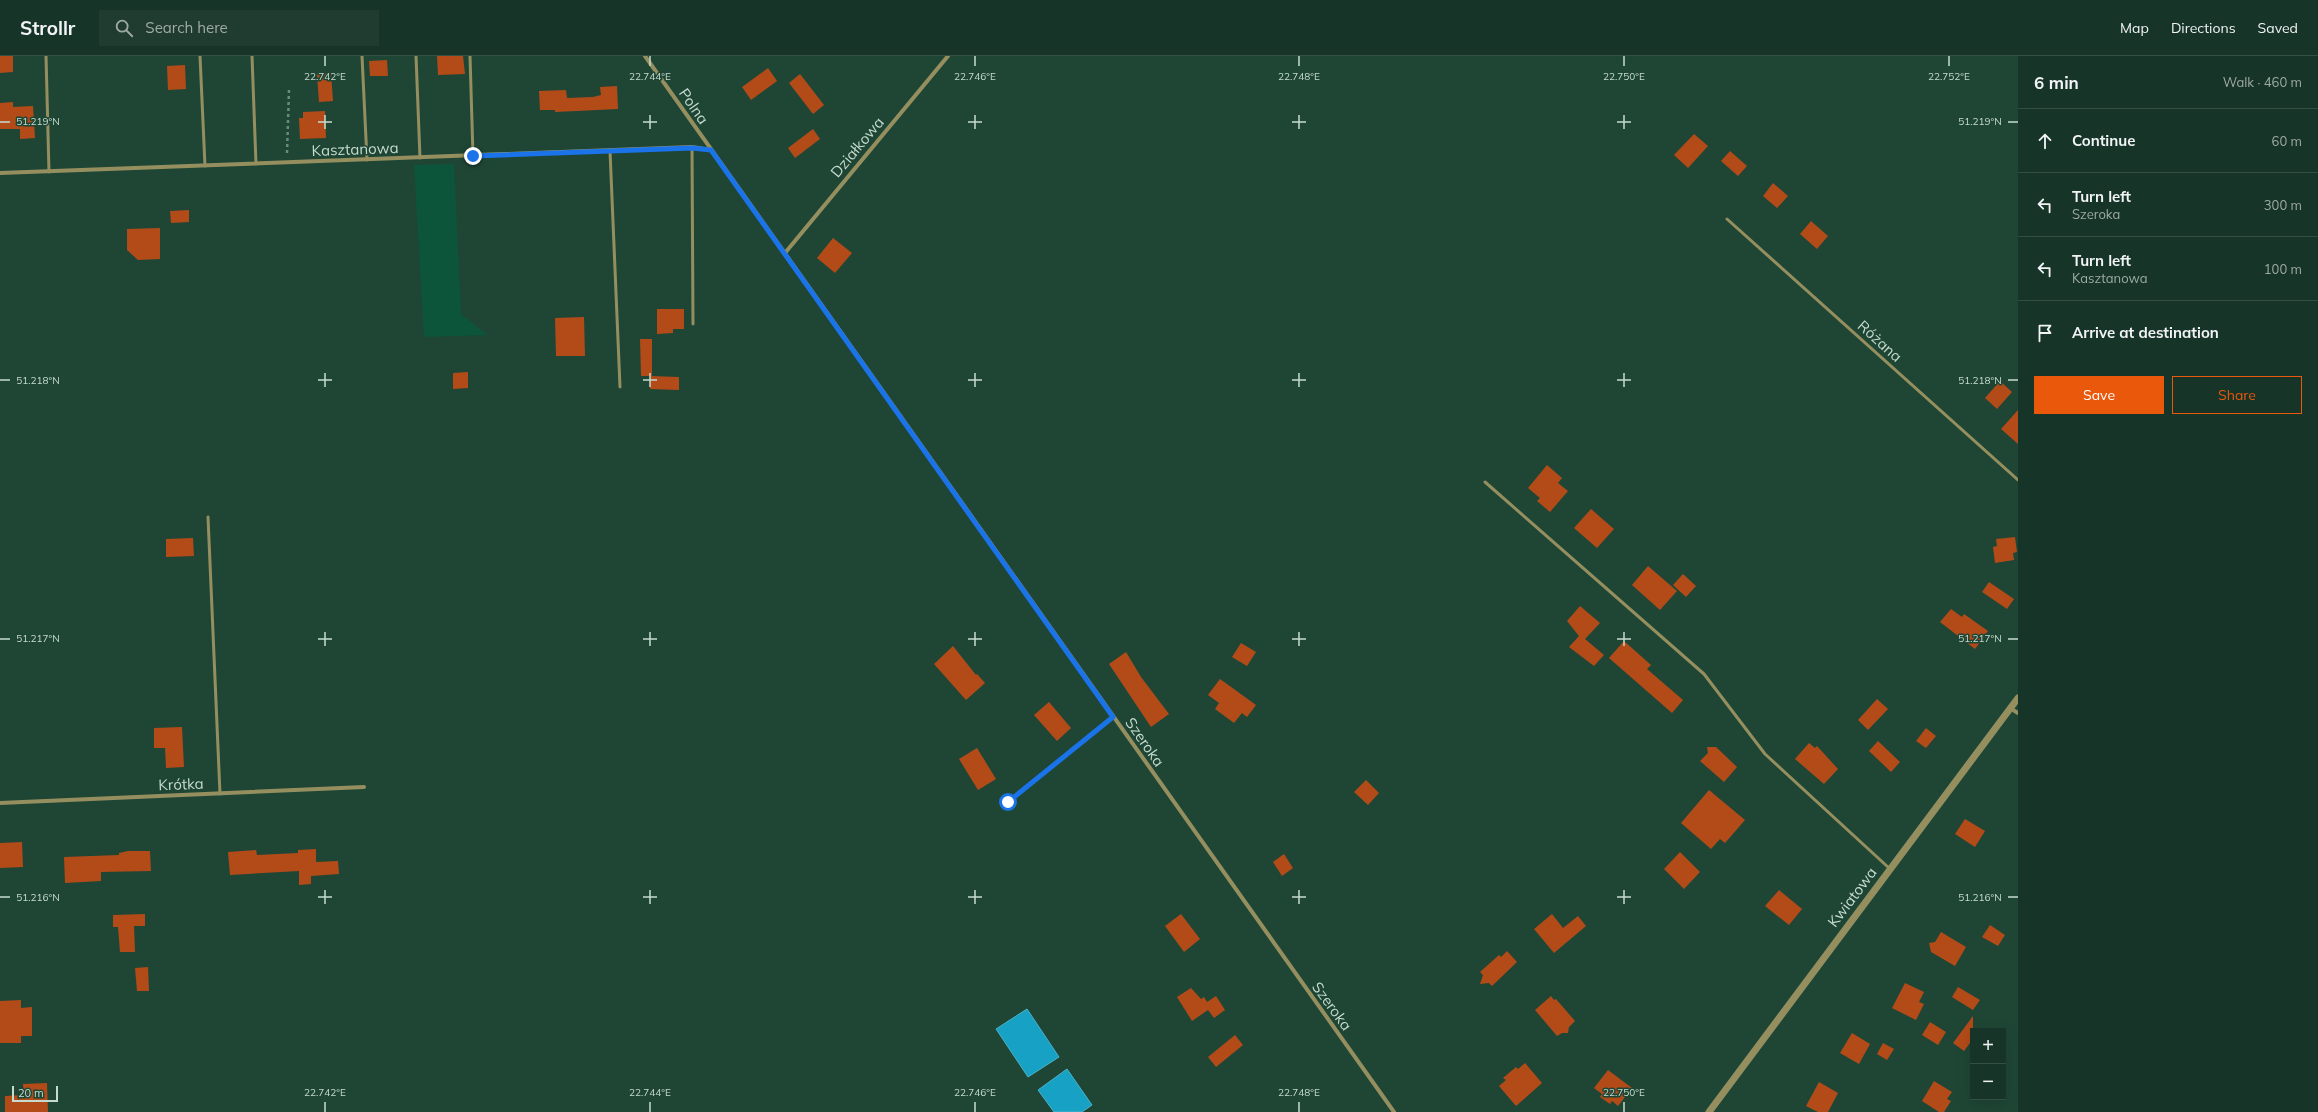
<!DOCTYPE html>
<html lang="en">
<head>
<meta charset="utf-8">
<style>
	body { margin:0; font-family:Mulish,sans-serif; background:#203c30; color:#f1f3f6 }
	.controls { position:absolute; right:12px; bottom:12px; display:grid; overflow:hidden; border-radius:0px; box-shadow:0 4px 16px #0002 }
	.controls button { width:36px; height:36px; display:grid; place-items:center; padding:0; border:0; border-bottom:1px solid #364f45; background:#173428; color:#f1f3f6; font:20px sans-serif }
	.scale { position:absolute; left:12px; bottom:10px; width:46px; box-sizing:border-box; padding-left:4px; border:2px solid #c6dbd0; border-top:0; font-size:11px; line-height:14px; white-space:nowrap; color:#c6dbd0; -webkit-text-stroke:3px #1f4635; paint-order:stroke }
	.stop { position:absolute; width:12px; height:12px; margin:-9px; border:3px solid #1a73e8; border-radius:50%; background:#fff }
	.stop.end { background:#1a73e8; border-color:#fff; box-shadow:0 1px 4px #0008 }
	.list { margin:0; padding:0; list-style:none }
	h2 { display:flex; justify-content:space-between; align-items:center; height:52px; margin:0; padding:0 16px; font-size:17px }
	h2 small { font-size:13px; font-weight:400; color:#9eaaa8 }
	.list li { display:grid; grid-template-columns:26px 1fr auto; gap:12px; align-items:center; box-sizing:border-box; height:64px; padding:0 16px; border-top:1px solid #364f45 }
	.list b { display:block; font-size:15px; white-space:nowrap }
	.list p { margin:0; font-size:13px; white-space:nowrap; color:#9eaaa8 }
	.list em { font-size:13px; font-style:normal; color:#9eaaa8 }
	.actions { display:flex; gap:8px; padding:12px 16px }
	.actions a { flex:1; padding:9px 0; border:1px solid #ea580c; border-radius:0px; text-align:center; font-size:14px; color:#ea580c }
	.actions .main { background:#ea580c; color:#fff }
	.icon { flex:none; width:22px; height:22px; fill:none; stroke:currentColor; stroke-width:2; stroke-linecap:round; stroke-linejoin:round }
	.map { position:relative; flex:none; width:2018px; height:1056px; overflow:hidden }
	header { display:flex; align-items:center; gap:24px; box-sizing:border-box; height:56px; padding:0 20px; background:#173428; border-bottom:1px solid #364f45 }
	header strong { font-size:19px }
	nav { display:flex; gap:22px; margin-inline-start:auto; font-size:14px }
	.search { width:280px; height:36px; background:#203c30; display:flex; align-items:center; gap:10px; box-sizing:border-box; padding:0 14px; border-radius:0px; color:#9eaaa8; font-size:15px }
	main { display:flex }
	aside { flex:1; background:#173428 }
	.map>svg:first-child { display:block }
	.green { fill:#0c553b }
	.water { fill:#17a1c5; stroke:#4cb2c8 }
	.building { fill:#b34b19 }
	.lines { fill:none; stroke-linecap:round; stroke-linejoin:round }
	.path { stroke:#6b8a7b; stroke-width:2.5; stroke-dasharray:3 3; stroke-linecap:butt }
	.service { stroke:#958f5f; stroke-width:3 }
	.minor { stroke:#958f5f; stroke-width:4 }
	.tertiary { stroke:#958f5f; stroke-width:7 }
	.route { stroke:#1a73e8; stroke-width:5 }
	.ticks { fill:none; stroke:#c6dbd0; stroke-width:1.5 }
	.labels { text-anchor:middle; dominant-baseline:central; stroke-width:3; stroke-linejoin:round; paint-order:stroke }
	.street-label { font-size:15px; fill:#c6dbd0; stroke:#1f4635 }
	.ticks-label { font-size:10px; text-anchor:middle; fill:#c6dbd0; stroke:#1f4635; stroke-width:3; stroke-linejoin:round; paint-order:stroke }
</style>
</head>
<body>
<header>
<strong>Strollr</strong>
<div class="search"><svg class="icon" aria-label="search" viewBox="0 0 24 24"><circle cx="10" cy="10" r="6"/><path d="M15 15l6 6"/></svg>Search here</div>
<nav><a>Map</a><a>Directions</a><a>Saved</a></nav>
</header>
<main>
<div class="map">
<svg width="2018" height="1056" viewBox="0 0 2018 1056">
	<rect width="100%" height="100%" fill="#1f4635"/>
	<path class="green" d="M454,108L461,258L487,279L424,281L414,109Z"/>
	<g class="water">
		<path d="M1027,953L1059,1001L1028,1021L996,973Z"/>
		<path d="M1067,1013L1092,1049L1082,1056H1054L1038,1034Z"/>
	</g>
	<g class="building">
		<path d="M0,0H13V16L0,17Z"/>
		<path d="M437,0H463L465,18L438,19Z"/>
		<path d="M387,4L388,20H370L369,5Z"/>
		<path d="M185,9L186,33L168,34L167,10Z"/>
		<path d="M768,12L777,25L751,44L742,31Z"/>
		<path d="M331,17L333,45L319,46L317,18Z"/>
		<path d="M800,18L824,49L813,58L789,27Z"/>
		<path d="M617,30L618,53L555,56V54H540L539,35L566,34L567,42L593,41L601,39L600,31Z"/>
		<path d="M13,46V51L33,50L35,82L20,83V73H0V47Z"/>
		<path d="M325,55L326,82L300,83L299,62H303V56Z"/>
		<path d="M813,73L820,83L795,102L788,92Z"/>
		<path d="M1694,78L1708,90L1688,112L1674,99Z"/>
		<path d="M1730,95L1747,110L1738,120L1721,105Z"/>
		<path d="M1773,127L1788,140L1777,152L1763,140Z"/>
		<path d="M189,154V166L171,167L170,155Z"/>
		<path d="M1811,165L1828,180L1817,193L1800,178Z"/>
		<path d="M160,172V203L138,204L127,194V173Z"/>
		<path d="M833,182L852,197L835,217L817,202Z"/>
		<path d="M657,253H684V273H673V277L657,278Z"/>
		<path d="M584,261L585,300H556L555,262Z"/>
		<path d="M640,283H652V320H641Z"/>
		<path d="M468,316V332L453,333V317Z"/>
		<path d="M650,320L679,321V334L650,333Z"/>
		<path d="M2000,325L2012,336L1997,353L1985,342Z"/>
		<path d="M2018,354V388L2001,373Z"/>
		<path d="M1547,409L1562,422L1558,427L1568,435L1550,456L1537,445L1540,442L1528,432Z"/>
		<path d="M1591,453L1614,473L1597,492L1574,472Z"/>
		<path d="M2015,481L2017,496L2013,497L2014,504L1995,507L1993,491L1997,490L1996,483Z"/>
		<path d="M193,482L194,500L166,501V483Z"/>
		<path d="M1648,510L1677,535L1660,554L1632,529Z"/>
		<path d="M1683,518L1696,530L1686,541L1673,529Z"/>
		<path d="M1989,526L2014,543L2007,553L1982,536Z"/>
		<path d="M1580,550L1600,567L1585,583L1604,599L1594,610L1569,591L1579,580L1567,565Z"/>
		<path d="M1951,553L1962,561L1964,558L1988,575L1975,593L1940,566Z"/>
		<path d="M1624,585L1651,609L1647,613L1683,644L1672,657L1609,602Z"/>
		<path d="M1241,587L1256,596L1247,610L1232,601Z"/>
		<path d="M953,590L976,619L977,618L985,627L966,644L934,608Z"/>
		<path d="M1126,596L1141,621L1169,658L1151,671L1109,608Z"/>
		<path d="M1220,623L1256,649L1247,661L1242,657L1234,667L1215,653L1219,647L1208,639Z"/>
		<path d="M1877,643L1888,653L1868,674L1858,664Z"/>
		<path d="M1049,646L1071,672L1057,685L1034,659Z"/>
		<path d="M182,671L184,711L166,712L165,692H154V672Z"/>
		<path d="M1926,672L1936,680L1926,692L1916,685Z"/>
		<path d="M1878,685L1900,706L1891,716L1869,695Z"/>
		<path d="M1809,687L1815,692L1817,690L1838,713L1824,728L1795,703Z"/>
		<path d="M1707,691H1716L1737,711L1724,726L1700,705L1708,697Z"/>
		<path d="M977,692L996,723L978,734L959,703Z"/>
		<path d="M1366,724L1379,737L1368,749L1354,736Z"/>
		<path d="M1709,734L1745,764L1725,787L1720,783L1711,793L1681,767Z"/>
		<path d="M1965,763L1985,775L1975,791L1955,778Z"/>
		<path d="M22,786L23,811L0,812V787Z"/>
		<path d="M316,793V806L338,805L339,818L311,820V828L299,829V815L230,819L228,796L256,794L257,799L298,797V794Z"/>
		<path d="M128,795H150L151,815L101,816V825L65,827L64,801L119,799V797Z"/>
		<path d="M1680,796L1700,816L1684,833L1664,813Z"/>
		<path d="M1284,798L1293,812L1282,820L1273,806Z"/>
		<path d="M1779,834L1802,853L1789,869L1765,850Z"/>
		<path d="M145,858V870H134L135,896H120L118,871H113V859Z"/>
		<path d="M1181,858L1200,883L1184,896L1165,870Z"/>
		<path d="M1552,858L1563,872L1578,860L1586,870L1554,897L1534,873Z"/>
		<path d="M1990,869L2005,879L1998,890L1982,881Z"/>
		<path d="M1941,876L1966,891L1955,910L1931,896L1929,887L1935,886Z"/>
		<path d="M1507,895L1517,906L1492,930L1489,927L1480,928L1483,919L1480,916L1499,899L1501,901Z"/>
		<path d="M148,911L149,935H137L135,912Z"/>
		<path d="M1905,927L1924,936L1919,946L1924,948L1916,964L1892,952Z"/>
		<path d="M1958,931L1980,944L1973,954L1952,941Z"/>
		<path d="M1191,932L1201,943L1204,941L1207,946L1216,940L1225,954L1214,962L1208,954L1192,965L1177,941Z"/>
		<path d="M1551,940L1554,944L1556,943L1575,965L1569,971L1568,977H1562L1557,980L1535,954Z"/>
		<path d="M21,944V952L32,951V980H21V987H0V945Z"/>
		<path d="M1973,960V983L1964,995L1953,987Z"/>
		<path d="M1930,966L1946,976L1938,989L1922,979Z"/>
		<path d="M1852,977L1870,988L1859,1008L1840,997Z"/>
		<path d="M1235,979L1243,989L1216,1011L1208,1001Z"/>
		<path d="M1883,987L1894,993L1887,1004L1877,998Z"/>
		<path d="M1525,1007L1542,1027L1516,1050L1499,1030L1506,1024L1503,1022L1516,1011L1518,1013Z"/>
		<path d="M1608,1014L1632,1032L1618,1050L1612,1045L1610,1048L1600,1041L1602,1038L1594,1032Z"/>
		<path d="M1934,1025L1952,1036L1947,1043L1951,1045L1944,1056H1939L1922,1045Z"/>
		<path d="M1819,1026L1838,1037L1828,1056H1818L1806,1050Z"/>
		<path d="M47,1027L48,1056H5V1040L24,1039L23,1028Z"/>
	</g>
	<g class="lines">
		<path class="path" d="M287,97L289,34"/>
		<g class="service">
			<path d="M46,0L49,116"/>
			<path d="M200,0L205,110"/>
			<path d="M252,0L256,108"/>
			<path d="M362,0L367,104"/>
			<path d="M416,0L420,102"/>
			<path d="M470,0L473,100"/>
			<path d="M692,91L693,268"/>
			<path d="M610,95L620,331"/>
			<path d="M1727,163L2018,424"/>
			<path d="M1485,426L1704,618L1765,698L1889,812"/>
			<path d="M208,461L220,738"/>
			<path d="M1008,746L1113,661"/>
		</g>
		<g class="minor">
			<path d="M645,0L1394,1056"/>
			<path d="M0,117L692,91L711,94"/>
			<path d="M785,197L948,0"/>
			<path d="M2010,652L2018,657"/>
			<path d="M0,747L364,731"/>
		</g>
		<path class="tertiary" d="M1709,1056L2018,642"/>
	</g>
	<g class="lines">
		<path class="route" d="M473,100L692,92L711,94L1113,661L1008,746"/>
	</g>
	<path class="ticks" d="M325,0V10M650,0V10M975,0V10M1299,0V10M1624,0V10M1949,0V10M325,59V73M650,59V73M975,59V73M1299,59V73M1624,59V73M0,66H10M318,66H332M643,66H657M968,66H982M1292,66H1306M1617,66H1631M2008,66H2018M325,317V331M650,317V331M975,317V331M1299,317V331M1624,317V331M0,324H10M318,324H332M643,324H657M968,324H982M1292,324H1306M1617,324H1631M2008,324H2018M325,576V590M650,576V590M975,576V590M1299,576V590M1624,576V590M0,583H10M318,583H332M643,583H657M968,583H982M1292,583H1306M1617,583H1631M2008,583H2018M325,834V848M650,834V848M975,834V848M1299,834V848M1624,834V848M0,841H10M318,841H332M643,841H657M968,841H982M1292,841H1306M1617,841H1631M2008,841H2018M325,1046V1056M650,1046V1056M975,1046V1056M1299,1046V1056M1624,1046V1056"/>
	<g class="labels">
		<g class="street-label">
			<text transform="translate(694 50) rotate(55)">Polna</text>
			<text transform="translate(857 91) rotate(-50)">Działkowa</text>
			<text transform="translate(355 93) rotate(-2)">Kasztanowa</text>
			<text transform="translate(1880 285) rotate(42)">Różana</text>
			<text transform="translate(1145 686) rotate(55)">Szeroka</text>
			<text transform="translate(181 728) rotate(-2)">Krótka</text>
			<text transform="translate(1852 841) rotate(-53)">Kwiatowa</text>
			<text transform="translate(1332 950) rotate(54)">Szeroka</text>
		</g>
	</g>
	<g class="ticks-label">
		<text x="325" y="24">22.742°E</text>
		<text x="650" y="24">22.744°E</text>
		<text x="975" y="24">22.746°E</text>
		<text x="1299" y="24">22.748°E</text>
		<text x="1624" y="24">22.750°E</text>
		<text x="1949" y="24">22.752°E</text>
		<text x="38" y="69">51.219°N</text>
		<text x="1980" y="69">51.219°N</text>
		<text x="38" y="328">51.218°N</text>
		<text x="1980" y="328">51.218°N</text>
		<text x="38" y="586">51.217°N</text>
		<text x="1980" y="586">51.217°N</text>
		<text x="38" y="845">51.216°N</text>
		<text x="1980" y="845">51.216°N</text>
		<text x="325" y="1040">22.742°E</text>
		<text x="650" y="1040">22.744°E</text>
		<text x="975" y="1040">22.746°E</text>
		<text x="1299" y="1040">22.748°E</text>
		<text x="1624" y="1040">22.750°E</text>
	</g>
</svg>
<div class="controls">
<button>+</button>
<button>−</button>
</div>
<div class="scale">20 m</div>
<div class="stop" style="left:1008px;top:746px"></div>
<div class="stop end" style="left:473px;top:100px"></div>
</div>
<aside>
<h2>6 min<small>Walk · 460 m</small></h2>
<ul class="list">
<li><svg class="icon" aria-label="ahead" viewBox="0 0 24 24"><path d="M12 20V5M6 11l6-6 6 6"/></svg><div><b>Continue</b></div><em>60 m</em></li>
<li><svg class="icon" aria-label="left" viewBox="0 0 24 24"><path d="M17 20v-9H6M10 6l-5 5 5 5"/></svg><div><b>Turn left</b><p>Szeroka</p></div><em>300 m</em></li>
<li><svg class="icon" aria-label="left" viewBox="0 0 24 24"><path d="M17 20v-9H6M10 6l-5 5 5 5"/></svg><div><b>Turn left</b><p>Kasztanowa</p></div><em>100 m</em></li>
<li><svg class="icon" aria-label="arrive" viewBox="0 0 24 24"><path d="M6 21V4h12l-3 4 3 4H6"/></svg><div><b>Arrive at destination</b></div></li>
</ul>
<div class="actions"><a class="main">Save</a><a>Share</a></div>
</aside>
</main>
</body>
</html>
